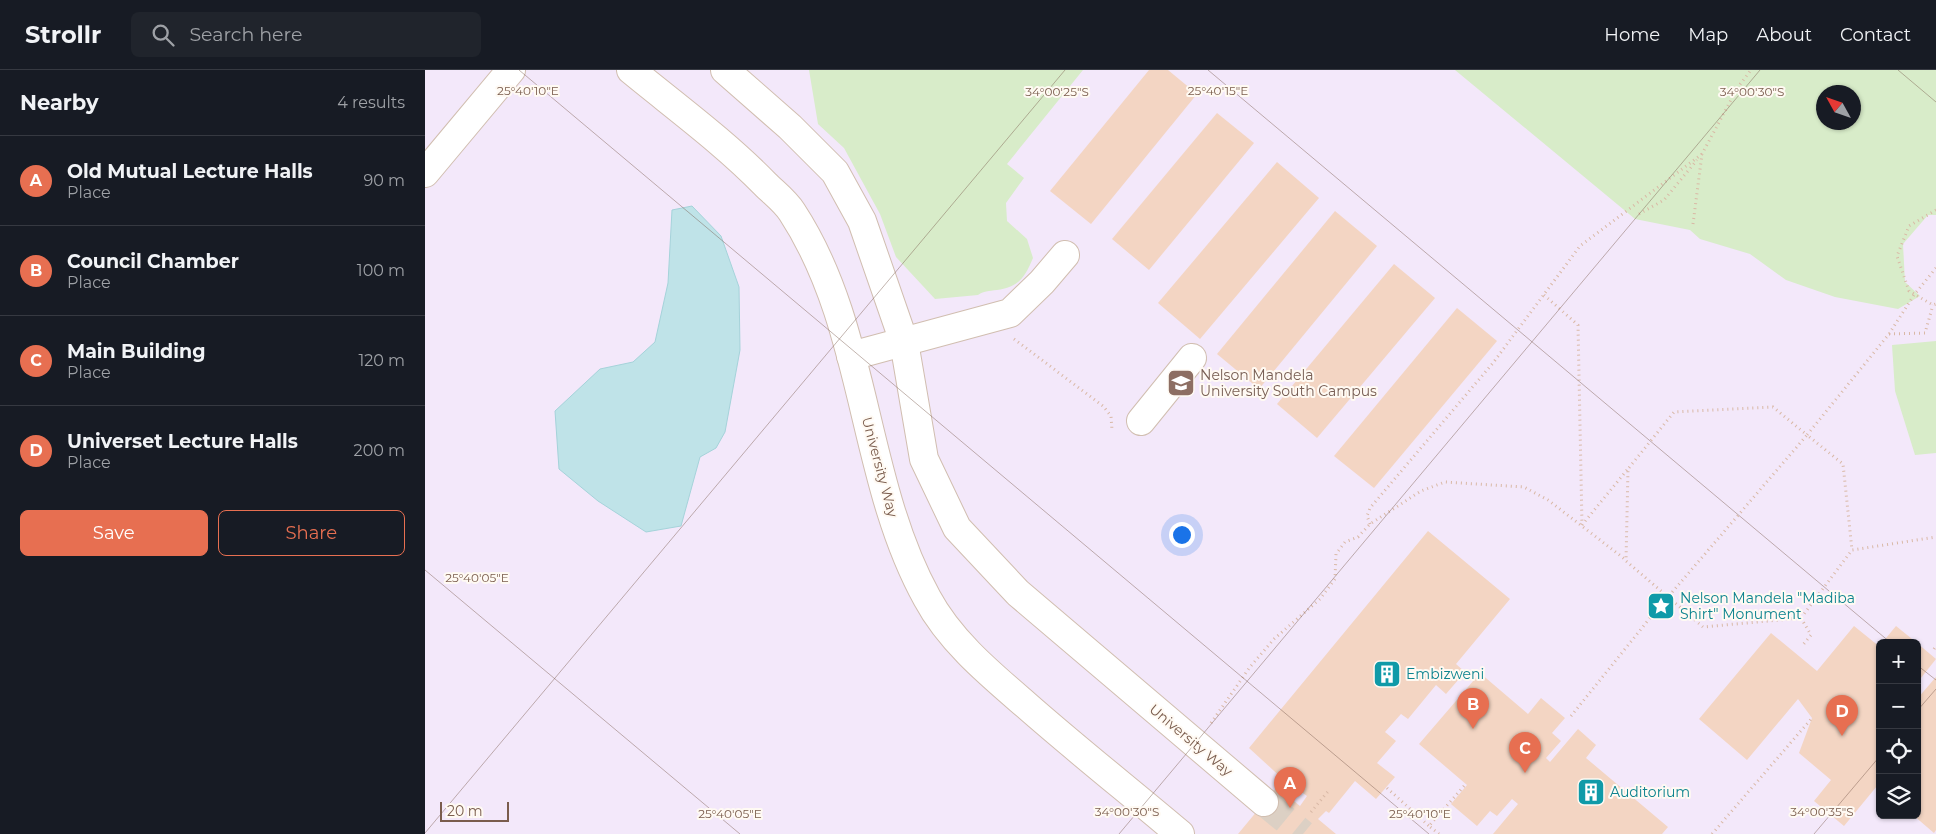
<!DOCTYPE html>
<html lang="en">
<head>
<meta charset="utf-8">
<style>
	body { margin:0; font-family:Montserrat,sans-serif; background:#20242c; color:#f1f3f6 }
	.controls { position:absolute; right:15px; bottom:15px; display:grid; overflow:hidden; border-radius:8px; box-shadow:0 1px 4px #0004 }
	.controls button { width:45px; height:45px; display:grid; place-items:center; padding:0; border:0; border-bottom:1px solid #363941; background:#171b24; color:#f1f3f6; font:25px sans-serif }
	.compass { position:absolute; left:1391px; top:15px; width:45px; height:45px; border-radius:50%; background:#171b24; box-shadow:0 1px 4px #0004; rotate:310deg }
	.scale { position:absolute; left:15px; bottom:12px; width:69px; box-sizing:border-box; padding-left:5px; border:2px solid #7a5c4d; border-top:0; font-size:14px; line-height:18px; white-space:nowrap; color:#7a5c4d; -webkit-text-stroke:4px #fffaf3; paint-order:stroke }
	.you { position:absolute; left:756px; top:464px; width:18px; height:18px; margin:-12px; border:4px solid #fff; border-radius:50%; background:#1a73e8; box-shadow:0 0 0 8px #1a73e833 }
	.badge { display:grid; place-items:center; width:32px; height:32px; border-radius:50%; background:#e76f51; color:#fff; font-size:16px; font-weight:700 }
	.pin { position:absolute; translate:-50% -41px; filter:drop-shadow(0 1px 2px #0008) }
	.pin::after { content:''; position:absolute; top:26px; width:18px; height:15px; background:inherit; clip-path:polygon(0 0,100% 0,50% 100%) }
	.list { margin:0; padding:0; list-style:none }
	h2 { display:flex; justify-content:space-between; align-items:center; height:65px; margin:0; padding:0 20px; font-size:21px }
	h2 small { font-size:16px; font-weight:400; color:#9ea1a6 }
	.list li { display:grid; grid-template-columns:32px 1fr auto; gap:15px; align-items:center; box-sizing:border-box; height:90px; padding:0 20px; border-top:1px solid #363941 }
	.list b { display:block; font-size:19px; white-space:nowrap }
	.list p { margin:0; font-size:16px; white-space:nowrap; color:#9ea1a6 }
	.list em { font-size:16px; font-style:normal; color:#9ea1a6 }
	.actions { display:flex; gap:10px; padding:15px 20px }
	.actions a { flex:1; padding:11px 0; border:1px solid #e76f51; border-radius:8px; text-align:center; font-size:18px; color:#e76f51 }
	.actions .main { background:#e76f51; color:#fff }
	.icon { flex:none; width:28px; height:28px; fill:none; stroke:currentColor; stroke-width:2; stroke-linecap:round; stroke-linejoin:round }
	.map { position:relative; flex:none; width:1511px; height:764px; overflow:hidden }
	header { display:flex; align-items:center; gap:30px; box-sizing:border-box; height:70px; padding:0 25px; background:#171b24; border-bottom:1px solid #363941 }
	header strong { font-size:24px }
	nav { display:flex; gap:28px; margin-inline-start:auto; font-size:18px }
	.search { width:350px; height:45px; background:#20242c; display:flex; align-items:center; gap:12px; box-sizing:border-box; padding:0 18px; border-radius:8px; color:#9ea1a6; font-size:19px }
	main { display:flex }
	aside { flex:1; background:#171b24 }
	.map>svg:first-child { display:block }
	.education { fill:#f3e8fa; fill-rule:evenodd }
	.green { fill:#d8ecc9; fill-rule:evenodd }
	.water { fill:#bfe3e8; stroke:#a5d3da }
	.building { fill:#f3d5c3 }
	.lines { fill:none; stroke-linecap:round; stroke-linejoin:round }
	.minor-tunnel { stroke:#dcd0c4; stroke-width:28; stroke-dasharray:28 14; stroke-linecap:butt }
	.minor-casing { stroke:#d1beb0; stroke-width:30 }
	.path { stroke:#d9b8a5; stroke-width:3; stroke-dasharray:1 4; stroke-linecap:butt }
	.minor { stroke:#fff; stroke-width:28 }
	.ticks { fill:none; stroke:#7a5c4d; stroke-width:1; stroke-opacity:0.45 }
	.labels { text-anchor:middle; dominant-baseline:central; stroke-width:4; stroke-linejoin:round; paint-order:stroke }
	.education-label { font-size:14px; fill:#785e54; stroke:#fffaf3; text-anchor:start }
	.street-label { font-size:14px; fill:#7a5c4d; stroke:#fffaf3 }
	.culture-label { font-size:14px; fill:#0d838f; stroke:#fffaf3; text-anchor:start }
	.ticks-label { font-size:12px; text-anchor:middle; fill:#7a5c4d; stroke:#fffaf3; stroke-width:4; stroke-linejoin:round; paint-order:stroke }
</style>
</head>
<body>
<header>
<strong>Strollr</strong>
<div class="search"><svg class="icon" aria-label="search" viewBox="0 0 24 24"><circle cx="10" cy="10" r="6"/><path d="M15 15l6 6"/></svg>Search here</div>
<nav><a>Home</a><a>Map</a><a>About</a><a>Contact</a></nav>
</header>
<main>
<aside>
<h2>Nearby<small>4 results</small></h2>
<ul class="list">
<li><span class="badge">A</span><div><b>Old Mutual Lecture Halls</b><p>Place</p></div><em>90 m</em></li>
<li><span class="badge">B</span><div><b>Council Chamber</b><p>Place</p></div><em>100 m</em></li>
<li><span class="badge">C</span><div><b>Main Building</b><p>Place</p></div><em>120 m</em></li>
<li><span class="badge">D</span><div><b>Universet Lecture Halls</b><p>Place</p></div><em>200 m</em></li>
</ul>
<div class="actions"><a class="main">Save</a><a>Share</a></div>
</aside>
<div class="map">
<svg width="1511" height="764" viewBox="0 0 1511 764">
	<rect width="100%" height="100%" fill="#fdf6ec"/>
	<path class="education" d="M0,0H1511V764H0ZM1398,22H1428V52H1398ZM1455,573H1492V745H1455Z"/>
	<g class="green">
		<path d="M384,0H658L582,94L599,108L581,133L582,151L602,169L608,188C600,207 594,217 572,220C564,221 558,221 553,225L510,229L471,187L455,144L419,78L393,54Z"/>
		<path d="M1030,0H1511V145H1503L1478,174L1480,212L1495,226L1473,239L1410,227L1361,210L1325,184L1275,169L1265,160L1210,149ZM1428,22V52H1398V22Z"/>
		<path d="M1511,271V383L1490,385L1470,321L1467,275Z"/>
	</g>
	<path class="water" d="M267,136L296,166L314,217L315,280L300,362L291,378L275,387L256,456L221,462L173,431L134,399L130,341L175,299L208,292L230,272L243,213L247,140Z"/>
	<g class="building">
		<path d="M724,0H743L772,24L666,154L625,121Z"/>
		<path d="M792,43L829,73L724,200L687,169Z"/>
		<path d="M852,92L894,128L775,269L733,233Z"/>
		<path d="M910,141L952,176L834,319L792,284Z"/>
		<path d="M969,194L1010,228L892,368L852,334Z"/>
		<path d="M1032,238L1072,271L949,418L909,386Z"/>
		<path d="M1003,461L1085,529L1031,594L1040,602L1021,624L1011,615L983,649L976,644L960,662L971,671L952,693L970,707L951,729L930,711L904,743L901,741L893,749L911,764H813L852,717L875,736L882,726L860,711L824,678Z"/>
		<path d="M1429,556L1455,577V718L1452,716L1419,756L1389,731L1406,710L1374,683L1387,648L1373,629L1322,690L1274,649L1346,563L1392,601Z"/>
		<path d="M1471,556L1492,573H1457Z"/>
		<path d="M1492,573L1511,589L1492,613Z"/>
		<path d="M1055,603L1103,644L1116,628L1140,648L1127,663L1136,671L1121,688L1125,692L1153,659L1171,675L1161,688L1243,757L1237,764H1068L1093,734L1087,729L1072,746L1065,741L1052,756L1026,734L1042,715L994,674Z"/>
		<path d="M1511,607V760L1509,763L1488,745H1492V629Z"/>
	</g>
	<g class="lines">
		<path class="minor-tunnel" d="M839,732L878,764"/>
		<g class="minor-casing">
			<g id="minor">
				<path d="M206,0C251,37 299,72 340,114C349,123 360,131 367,142C443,258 436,409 502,528C525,571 565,604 601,635C651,679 704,721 755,764"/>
				<path d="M300,0L365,57L410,102L437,151L479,272L499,389L532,458L593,523L839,732"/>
				<path d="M0,103L86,0"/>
				<path d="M426,286L585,243L617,212L640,185"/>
				<path d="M716,351L767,288"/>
			</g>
		</g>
		<g class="path">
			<path d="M1511,140L1484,156L1472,186L1484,221L1508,235L1511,234"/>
			<path d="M1214,144L1239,130L1272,90"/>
			<path d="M1268,154L1277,84L1313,17L1326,0"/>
			<path d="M1511,198L1489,225L1464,264L1382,365L1348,337L1249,342L1203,399L1201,491L1278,557L1376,548L1427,480L1511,467"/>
			<path d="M1119,225L1153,255L1157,455"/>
			<path d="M1464,264L1500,263L1508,235"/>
			<path d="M589,269L678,336L686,346L687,360"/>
			<path d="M945,454L942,446L945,438L1068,293L1155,176L1277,84"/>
			<path d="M1157,455L1202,400"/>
			<path d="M1376,548L1386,565L1377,576"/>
			<path d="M1509,579L1511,576"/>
			<path d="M1146,646L1225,548L1382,365L1418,394L1427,480"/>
			<path d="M786,653L825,597L849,569L895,529L910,509L911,484L920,472L933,467L945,454L996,421L1020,412L1099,417L1123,430L1201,490"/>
			<path d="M962,718L1004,756"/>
			<path d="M886,742L905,719"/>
			<path d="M1014,764L1004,756L1040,715"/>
			<path d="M1287,764L1387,648"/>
		</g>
		<use href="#minor" class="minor"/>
	</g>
	<path class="ticks" d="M94,0L1004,764M783,0L1466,573M1473,0L1511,32M0,500L315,764M1492,595L1511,610M1492,641L1511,619M0,763L640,0M694,764L1335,0M1389,764L1455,686"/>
	<defs>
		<g id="university-square" transform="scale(1.4375)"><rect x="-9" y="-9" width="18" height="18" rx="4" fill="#8d6e63" stroke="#fffaf3"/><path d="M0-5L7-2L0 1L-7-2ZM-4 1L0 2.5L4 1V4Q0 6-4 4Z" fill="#fff"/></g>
		<g id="sight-square" transform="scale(1.4375)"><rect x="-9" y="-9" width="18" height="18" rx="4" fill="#0f9aa8" stroke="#fffaf3"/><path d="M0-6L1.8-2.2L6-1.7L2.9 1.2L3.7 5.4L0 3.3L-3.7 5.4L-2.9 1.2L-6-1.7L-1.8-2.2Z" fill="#fff"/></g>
		<g id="building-square" transform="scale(1.4375)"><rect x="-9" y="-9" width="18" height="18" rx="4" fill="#0f9aa8" stroke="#fffaf3"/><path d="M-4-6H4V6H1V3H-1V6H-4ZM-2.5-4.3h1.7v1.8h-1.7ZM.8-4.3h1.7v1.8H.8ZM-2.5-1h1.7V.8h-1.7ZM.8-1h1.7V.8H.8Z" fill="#fff"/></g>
	</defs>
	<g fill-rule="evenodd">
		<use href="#university-square" x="756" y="313"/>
		<use href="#sight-square" x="1236" y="536"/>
		<use href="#building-square" x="962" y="604"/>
		<use href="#building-square" x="1166" y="722"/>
	</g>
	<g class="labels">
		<g class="education-label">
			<text x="775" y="305">Nelson Mandela<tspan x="775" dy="16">University South Campus</tspan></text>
		</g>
		<g class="street-label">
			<text transform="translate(455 397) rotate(75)">University Way</text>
			<text transform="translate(766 670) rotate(40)">University Way</text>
		</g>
		<g class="culture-label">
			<text x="1255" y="528">Nelson Mandela "Madiba<tspan x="1255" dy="16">Shirt" Monument</tspan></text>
			<text x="981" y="604">Embizweni</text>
			<text x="1185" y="722">Auditorium</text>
		</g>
	</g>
	<g class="ticks-label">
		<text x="793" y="25">25°40'15"E</text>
		<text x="103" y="25">25°40'10"E</text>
		<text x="632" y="26">34°00'25"S</text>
		<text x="1327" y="26">34°00'30"S</text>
		<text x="52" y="512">25°40'05"E</text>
		<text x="702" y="746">34°00'30"S</text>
		<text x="1397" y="746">34°00'35"S</text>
		<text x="305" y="748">25°40'05"E</text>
		<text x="995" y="748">25°40'10"E</text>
	</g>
</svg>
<div class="controls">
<button>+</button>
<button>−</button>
<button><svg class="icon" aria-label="locate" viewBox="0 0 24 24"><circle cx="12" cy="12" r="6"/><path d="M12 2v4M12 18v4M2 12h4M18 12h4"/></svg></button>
<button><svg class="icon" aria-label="layers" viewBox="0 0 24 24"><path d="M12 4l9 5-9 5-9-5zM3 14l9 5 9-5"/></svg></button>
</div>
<svg class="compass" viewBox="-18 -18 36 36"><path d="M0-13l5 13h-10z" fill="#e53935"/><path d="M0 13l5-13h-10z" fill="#9ea1a6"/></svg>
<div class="scale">20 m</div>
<div class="you"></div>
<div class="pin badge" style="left:865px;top:738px">A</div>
<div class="pin badge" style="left:1048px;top:659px">B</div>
<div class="pin badge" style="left:1100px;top:703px">C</div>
<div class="pin badge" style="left:1417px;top:666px">D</div>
</div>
</main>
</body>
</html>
